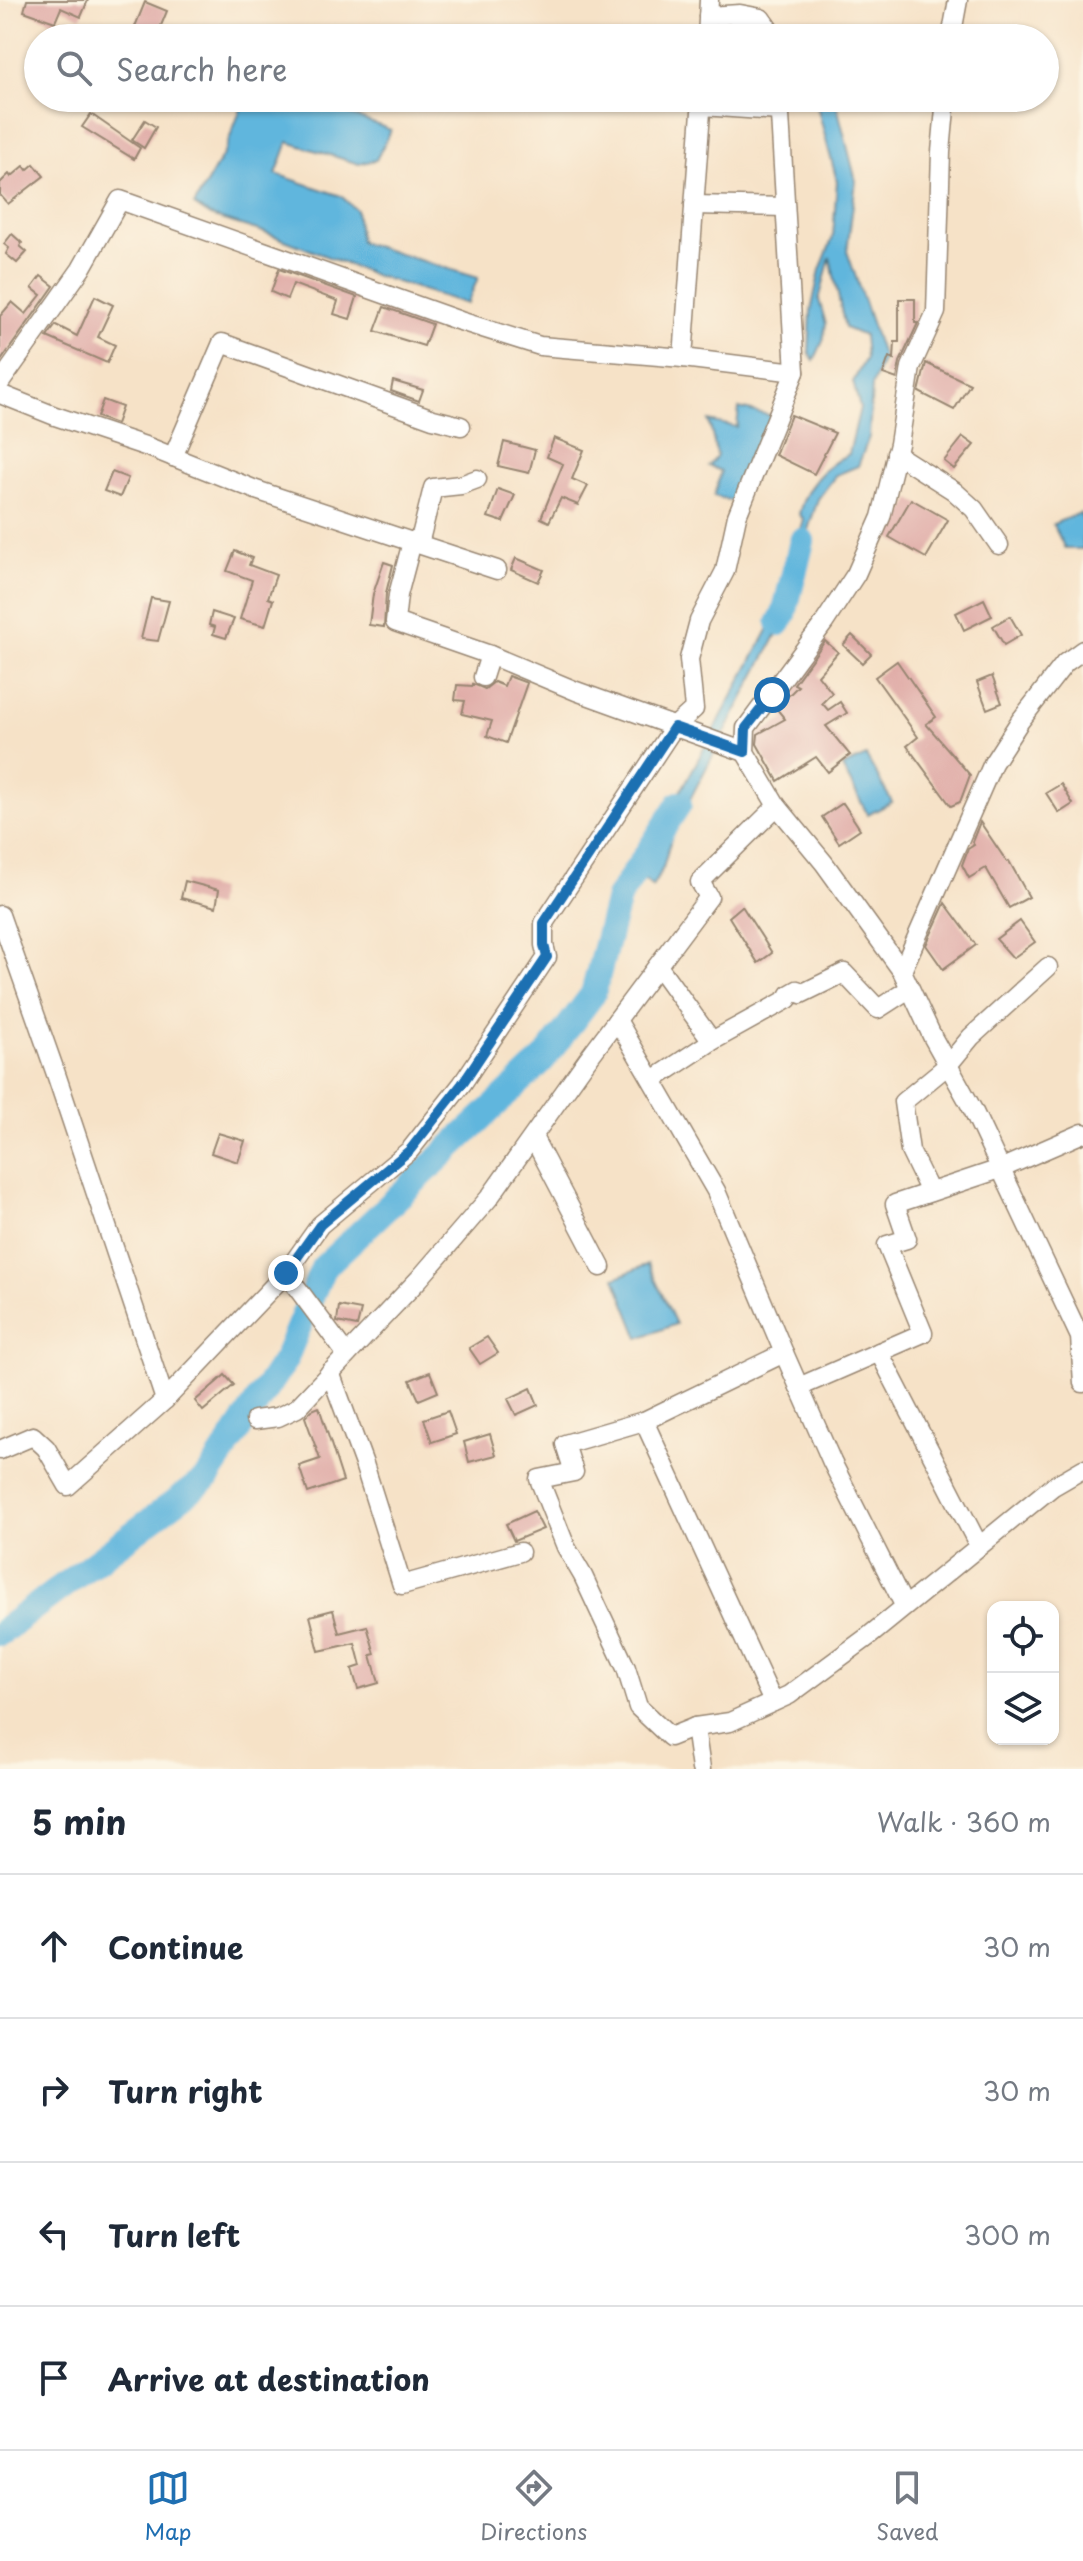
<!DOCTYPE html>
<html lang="en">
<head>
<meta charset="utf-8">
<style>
	body { margin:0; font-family:"Playpen Sans",sans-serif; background:#f6f6f7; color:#1f2937 }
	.controls { position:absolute; right:24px; bottom:24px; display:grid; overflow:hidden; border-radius:16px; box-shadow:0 2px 6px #0004 }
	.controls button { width:72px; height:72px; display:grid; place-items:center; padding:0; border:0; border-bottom:2px solid #e0e1e3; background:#fff; color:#1f2937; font:40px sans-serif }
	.stop { position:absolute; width:24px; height:24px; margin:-18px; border:6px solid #1f6fb2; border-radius:50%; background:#fff }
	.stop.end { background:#1f6fb2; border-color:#fff; box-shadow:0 2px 8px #0008 }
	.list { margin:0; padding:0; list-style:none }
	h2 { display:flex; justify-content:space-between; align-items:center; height:104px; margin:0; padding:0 32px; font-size:34px }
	h2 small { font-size:26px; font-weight:400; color:#747a83 }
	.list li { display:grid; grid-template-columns:52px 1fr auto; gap:24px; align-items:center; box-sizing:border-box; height:144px; padding:0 32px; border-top:2px solid #e0e1e3 }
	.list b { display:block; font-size:30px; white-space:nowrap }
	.list em { font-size:26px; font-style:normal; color:#747a83 }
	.icon { flex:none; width:44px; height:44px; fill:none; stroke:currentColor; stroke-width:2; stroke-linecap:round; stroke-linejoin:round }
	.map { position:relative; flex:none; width:1083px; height:1769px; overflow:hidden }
	.search { position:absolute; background:#fff; box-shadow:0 2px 6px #0004; left:24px; right:24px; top:24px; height:88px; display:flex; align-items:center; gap:20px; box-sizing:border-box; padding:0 28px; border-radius:44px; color:#747a83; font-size:30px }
	.sheet { height:680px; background:#fff }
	nav { display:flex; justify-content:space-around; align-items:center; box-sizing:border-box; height:112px; border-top:2px solid #e0e1e3; background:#fff; font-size:22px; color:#747a83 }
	nav a { display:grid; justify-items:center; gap:4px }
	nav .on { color:#1f6fb2 }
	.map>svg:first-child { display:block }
	.water { fill:#60b6dd; stroke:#4e707e; stroke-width:2 }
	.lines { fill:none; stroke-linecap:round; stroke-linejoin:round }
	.river { stroke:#60b6dd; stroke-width:26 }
	.building { fill:#e0aca7 }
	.minor-casing { stroke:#988672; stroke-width:21 }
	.minor { stroke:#fff; stroke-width:18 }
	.route { stroke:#1f6fb2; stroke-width:10 }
</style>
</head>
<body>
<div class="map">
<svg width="1083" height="1769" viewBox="0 0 1083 1769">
	<rect width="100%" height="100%" fill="#fcf5e5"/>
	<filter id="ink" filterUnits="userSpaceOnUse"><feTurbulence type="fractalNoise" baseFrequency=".0125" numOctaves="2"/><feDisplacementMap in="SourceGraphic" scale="16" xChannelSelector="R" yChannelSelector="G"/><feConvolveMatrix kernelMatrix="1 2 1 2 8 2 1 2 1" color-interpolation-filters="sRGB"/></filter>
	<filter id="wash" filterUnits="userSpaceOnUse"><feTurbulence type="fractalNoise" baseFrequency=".006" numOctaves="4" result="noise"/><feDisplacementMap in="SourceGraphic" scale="32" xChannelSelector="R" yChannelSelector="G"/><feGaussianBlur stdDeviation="1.8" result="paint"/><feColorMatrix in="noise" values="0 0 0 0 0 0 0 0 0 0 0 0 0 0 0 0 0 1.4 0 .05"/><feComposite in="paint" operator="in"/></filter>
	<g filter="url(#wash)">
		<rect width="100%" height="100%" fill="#f6e2c7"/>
		<g class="water">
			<path d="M245,98H307L391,130L376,160L359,164L288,142L276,174L341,196L356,210L360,242L478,278L467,304L374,275L267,233L211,216L194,205L224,153Z"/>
			<path d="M815,98H835L856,181L847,251L883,358L872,386L869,437L858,466L836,475L818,499L806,536L804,583L673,831L663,868L652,887L643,878L654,864L661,828L794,582L793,554L804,520L799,514C805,487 825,465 849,454L860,408L853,382L866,358L864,336L845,328L830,257L819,300L826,324L823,341L814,361L809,353L811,311L820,270L833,237L837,181Z"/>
			<path d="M739,408L777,417L732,501L714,496L721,471L709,466L717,456L709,421L737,427Z"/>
			<path d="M1080,513L1083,520V549H1065L1053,524Z"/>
			<path d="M866,756L892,802L868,815L842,767Z"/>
			<path d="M648,1264L676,1324L639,1338L615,1278Z"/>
		</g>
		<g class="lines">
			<g class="river">
				<path d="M779,623L784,614L802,541"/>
				<path d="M0,1633L207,1478L285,1360L323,1268L544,1059L593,994L618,898L679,804"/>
			</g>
		</g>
		<g id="blocks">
			<g class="building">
				<path d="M27,0H88L81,17L61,8L55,22L24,11Z"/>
				<path d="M145,2L167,11L156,38L134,29Z"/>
				<path d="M91,114L140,148L134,159L82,127Z"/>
				<path d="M145,120L156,127L144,148L132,140Z"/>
				<path d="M34,164L44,176L8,204L0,195V183L9,174L11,177L24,166L27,170Z"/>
				<path d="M12,234L22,243L20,246L27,252L17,263L6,254L9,248L4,244Z"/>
				<path d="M279,269L357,297L350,319L334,314L338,301L293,284L287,299L271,292Z"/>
				<path d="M41,276L54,286L0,362V316L12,302L26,314L41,295L32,288Z"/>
				<path d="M95,296L113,305L98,337L115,345L107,363L47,337L56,325L77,336Z"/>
				<path d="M899,299H915V323H918L900,362L897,379L883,374L889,357L894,359L895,342H899Z"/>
				<path d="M384,307L432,324L424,346L375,331Z"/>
				<path d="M926,363L970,384L954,410L919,392Z"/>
				<path d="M393,381L423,390L419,401L391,391Z"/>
				<path d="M103,400L122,407L116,424L97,417Z"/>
				<path d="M791,415L835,433L814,474L775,455Z"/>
				<path d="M963,437L974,445L954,469L944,461Z"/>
				<path d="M554,438L584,450L572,479L588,486L578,505L561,498L549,522L541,518L563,464L547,457Z"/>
				<path d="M504,442L535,450L529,473L498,466Z"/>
				<path d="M112,472L128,478L120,497L104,491Z"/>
				<path d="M498,489L515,495L503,522L488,517Z"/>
				<path d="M911,499L948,520L926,558L889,537Z"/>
				<path d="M235,551L252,558L249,565L276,575L268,598L273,600L265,626L240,619L252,580L227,571Z"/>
				<path d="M516,558L544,570L538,582L511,570Z"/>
				<path d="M384,562L393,565L386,593L384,627L369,625L373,594Z"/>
				<path d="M151,598L169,601L158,641L141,639Z"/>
				<path d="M984,599L992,616L964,630L956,613Z"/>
				<path d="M212,612L234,619L226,638L213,634L215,627L209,625Z"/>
				<path d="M1010,616L1021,635L1004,645L993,626Z"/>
				<path d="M852,635L871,654L862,663L843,645Z"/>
				<path d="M825,641L838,652L818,675L832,693L822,703L828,710L840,702L847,713L826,726L850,755L828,772L816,757L778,781L757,744L758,734L785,719L776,708L798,686L794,684Z"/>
				<path d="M897,661L936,717L926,724L970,775L960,802L951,806L907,746L918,737L875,677Z"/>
				<path d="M508,676L527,683L506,743L487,736L492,721L462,714L465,701L455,700L457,685L473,686V684L485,689L494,682L504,686Z"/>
				<path d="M992,676L1002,703L987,709L977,682Z"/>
				<path d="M1061,784L1073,804L1059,813L1046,793Z"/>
				<path d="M843,803L860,829L839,843L822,817Z"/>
				<path d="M980,822L1007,862L1009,861L1029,897L1009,908L986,868L969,878L962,865L968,849L974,845L972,842Z"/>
				<path d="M185,881L219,890L216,907L181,898Z"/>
				<path d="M945,903L976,945L943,969L926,945Z"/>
				<path d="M742,906L772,953L758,963L729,917Z"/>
				<path d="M1020,921L1035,942L1013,958L996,939Z"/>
				<path d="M218,1133L245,1141L238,1162L211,1153Z"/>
				<path d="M339,1306L361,1310L357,1326L337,1322Z"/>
				<path d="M487,1337L498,1353L480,1364L469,1348Z"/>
				<path d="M430,1372L438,1392L419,1400L410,1380Z"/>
				<path d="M225,1375L234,1385L203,1411L195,1401Z"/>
				<path d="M531,1388L538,1405L516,1415L508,1399Z"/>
				<path d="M319,1407L343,1481L308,1493L299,1466L320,1459L305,1417L312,1410Z"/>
				<path d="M448,1411L456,1434L432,1442L424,1419Z"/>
				<path d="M490,1434L496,1455L469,1462L464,1442Z"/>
				<path d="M534,1511L543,1529L514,1541L506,1524Z"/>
				<path d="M333,1610L339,1633L367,1626L375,1654L371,1655L379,1683L358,1689L352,1669L361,1666L355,1643L319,1651L310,1616Z"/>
			</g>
		</g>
	</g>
	<g filter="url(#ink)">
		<use href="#blocks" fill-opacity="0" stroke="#988672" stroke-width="2"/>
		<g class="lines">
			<g class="minor-casing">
				<g id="minor">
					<path d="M708,16L740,14L761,18L775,38"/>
					<path d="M707,38L709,0"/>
					<path d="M951,38L958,0"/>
					<path d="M946,98L941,152L936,312L911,367L899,444L881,517L856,574L824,623L746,728L745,752L777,806L824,863L902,971L933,1038L973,1110L1080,1337L1083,1383"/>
					<path d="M702,106L779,111"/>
					<path d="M694,205L785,207"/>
					<path d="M683,358L702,98"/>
					<path d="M0,383L81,269L120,200L460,321L540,346L683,358L795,372"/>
					<path d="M0,394L55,416L151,448L256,490L412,542L398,595L395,622L490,655"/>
					<path d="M896,454L954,491L974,509L999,545"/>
					<path d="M173,457L222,343L433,419L461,426"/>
					<path d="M477,479L461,485L433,488L421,536L412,542L497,570"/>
					<path d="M483,677L490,655L576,691L745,752"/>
					<path d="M0,915L56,1074L165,1400"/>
					<path d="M902,971L993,763L1020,721L1065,663L1083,650"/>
					<path d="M617,1020L716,1191L784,1353"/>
					<path d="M712,1041L788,999L790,994L797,990L801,994L844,973L878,1009L909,989"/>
					<path d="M653,1080L712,1041L658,966"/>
					<path d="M533,1137L601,1267"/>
					<path d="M930,1192L910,1151L903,1102L948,1065L971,1037L1048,967"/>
					<path d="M286,1273L347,1355"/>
					<path d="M879,1352L979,1546"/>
					<path d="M330,1372L364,1464L402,1585L520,1552"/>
					<path d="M799,1387L923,1333L887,1245L907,1239L895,1204L1000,1169L1083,1133"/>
					<path d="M255,1420L278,1417L297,1408L419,1279L489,1198L587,1060L709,897L700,882L777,806"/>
					<path d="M644,1421L773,1702"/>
					<path d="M0,1450L33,1436L46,1448L68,1486L165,1400L286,1273L320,1225L410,1150L462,1084L547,957L544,945V923L674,727L694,709L689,659L699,621L725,571L737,516L795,372L779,98"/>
					<path d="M904,1605L832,1462L784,1353L644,1421L565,1444L574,1472L539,1479L566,1547L583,1576L626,1668L638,1707L670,1737L695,1727L730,1722L789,1695L869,1636L1052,1487L1083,1469"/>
					<path d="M695,1727L701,1769"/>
				</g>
			</g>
			<use href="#minor" class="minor"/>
		</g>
	</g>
	<g class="lines" filter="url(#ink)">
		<path class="route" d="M286,1273L320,1225L410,1150L462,1084L547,957L544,945V923L674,727L745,752L746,728L772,695"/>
	</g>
</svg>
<div class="controls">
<button><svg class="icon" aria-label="locate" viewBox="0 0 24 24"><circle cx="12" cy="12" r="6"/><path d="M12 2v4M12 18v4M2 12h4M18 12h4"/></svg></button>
<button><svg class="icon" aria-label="layers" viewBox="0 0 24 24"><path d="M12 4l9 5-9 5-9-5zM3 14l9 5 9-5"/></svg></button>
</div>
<div class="stop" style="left:772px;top:695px"></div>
<div class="stop end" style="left:286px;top:1273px"></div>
<div class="search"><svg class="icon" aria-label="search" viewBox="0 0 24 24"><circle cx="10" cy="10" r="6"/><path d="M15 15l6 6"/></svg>Search here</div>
</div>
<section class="sheet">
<h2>5 min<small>Walk · 360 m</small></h2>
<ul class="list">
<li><svg class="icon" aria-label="ahead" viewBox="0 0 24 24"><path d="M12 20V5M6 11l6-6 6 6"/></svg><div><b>Continue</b></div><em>30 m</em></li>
<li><svg class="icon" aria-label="right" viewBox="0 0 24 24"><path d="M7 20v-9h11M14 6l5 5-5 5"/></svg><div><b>Turn right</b></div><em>30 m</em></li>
<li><svg class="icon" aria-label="left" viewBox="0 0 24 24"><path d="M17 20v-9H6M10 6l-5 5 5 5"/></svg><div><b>Turn left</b></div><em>300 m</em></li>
<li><svg class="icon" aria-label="arrive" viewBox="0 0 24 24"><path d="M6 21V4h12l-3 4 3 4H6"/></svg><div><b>Arrive at destination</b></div></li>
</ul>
</section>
<nav>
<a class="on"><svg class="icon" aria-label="map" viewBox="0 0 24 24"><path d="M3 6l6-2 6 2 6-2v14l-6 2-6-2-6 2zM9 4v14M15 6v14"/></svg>Map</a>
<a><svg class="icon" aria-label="directions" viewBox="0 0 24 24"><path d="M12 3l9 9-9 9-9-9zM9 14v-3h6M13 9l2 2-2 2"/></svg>Directions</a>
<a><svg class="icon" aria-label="saved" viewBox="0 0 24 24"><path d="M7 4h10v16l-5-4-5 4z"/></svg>Saved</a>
</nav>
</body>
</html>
